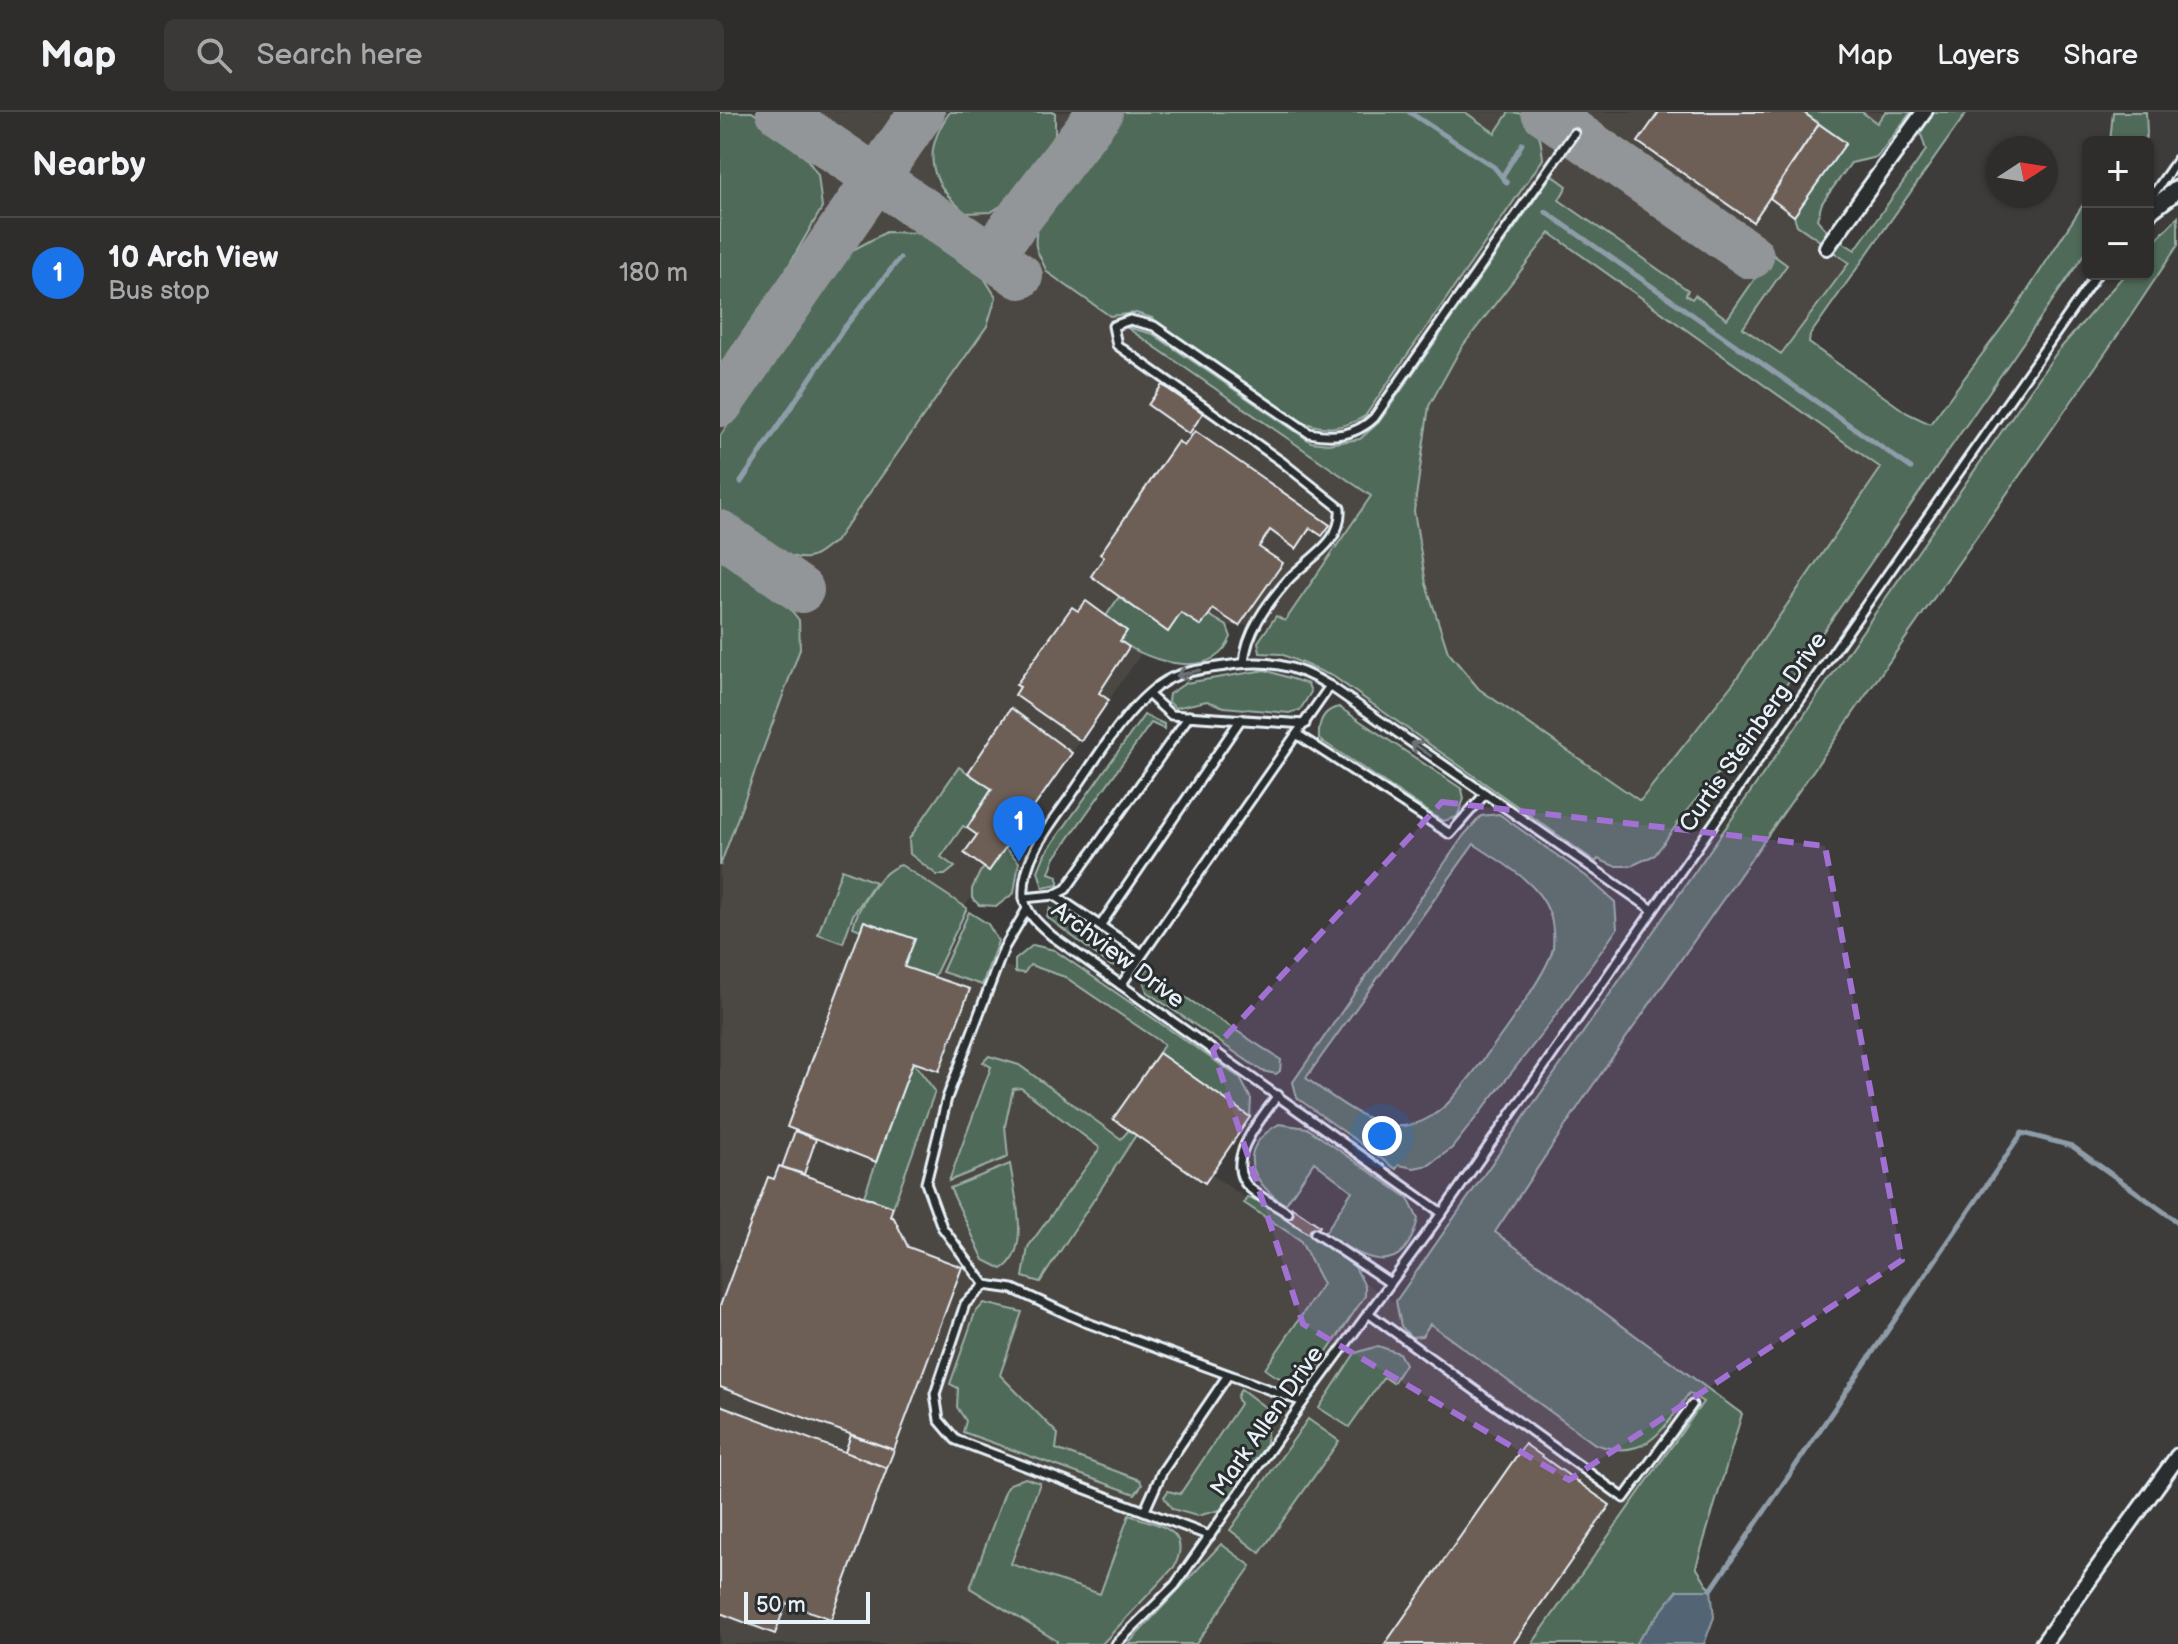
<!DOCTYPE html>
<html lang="en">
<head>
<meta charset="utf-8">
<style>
	body { margin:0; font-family:"Balsamiq Sans",sans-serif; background:#3a3938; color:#f1f3f6 }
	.controls { position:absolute; right:24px; top:24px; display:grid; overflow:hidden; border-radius:12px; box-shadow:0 2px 6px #0004 }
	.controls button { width:72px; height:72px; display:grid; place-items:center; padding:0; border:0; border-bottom:2px solid #494948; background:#2e2d2c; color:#f1f3f6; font:40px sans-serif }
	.compass { position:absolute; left:1266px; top:24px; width:72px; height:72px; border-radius:50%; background:#2e2d2c; box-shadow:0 2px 6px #0004; rotate:78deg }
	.scale { position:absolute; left:24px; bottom:20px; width:126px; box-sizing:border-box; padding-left:8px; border:4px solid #e8f1f8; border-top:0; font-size:22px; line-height:28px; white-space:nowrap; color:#e8f1f8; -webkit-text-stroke:6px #2a2d2e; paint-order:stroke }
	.you { position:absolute; left:662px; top:1024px; width:28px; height:28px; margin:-20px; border:6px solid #fff; border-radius:50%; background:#1a73e8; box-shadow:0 0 0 12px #1a73e833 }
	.badge { display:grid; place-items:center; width:52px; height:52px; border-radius:50%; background:#1a73e8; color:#fff; font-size:26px; font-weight:700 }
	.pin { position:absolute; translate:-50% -66px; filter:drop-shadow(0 2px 4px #0008) }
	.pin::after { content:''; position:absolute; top:42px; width:28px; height:24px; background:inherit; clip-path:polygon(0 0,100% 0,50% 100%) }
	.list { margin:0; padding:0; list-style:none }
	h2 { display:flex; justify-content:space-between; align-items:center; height:104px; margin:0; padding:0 32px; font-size:34px }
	h2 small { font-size:26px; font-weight:400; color:#a7a8a9 }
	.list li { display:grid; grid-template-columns:52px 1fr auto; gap:24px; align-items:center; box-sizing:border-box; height:112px; padding:0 32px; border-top:2px solid #494948 }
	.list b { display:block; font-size:30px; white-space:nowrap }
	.list p { margin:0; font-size:26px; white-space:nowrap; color:#a7a8a9 }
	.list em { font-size:26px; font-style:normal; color:#a7a8a9 }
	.icon { flex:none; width:44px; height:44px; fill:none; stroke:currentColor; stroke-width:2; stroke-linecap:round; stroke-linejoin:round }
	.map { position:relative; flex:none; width:1458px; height:1532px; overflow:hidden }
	header { display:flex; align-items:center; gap:48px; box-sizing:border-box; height:112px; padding:0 40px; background:#2e2d2c; border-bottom:2px solid #494948 }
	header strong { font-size:38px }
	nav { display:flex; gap:44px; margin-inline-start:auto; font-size:28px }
	.search { width:560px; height:72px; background:#3a3938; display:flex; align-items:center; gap:20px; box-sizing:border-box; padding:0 28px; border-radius:12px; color:#a7a8a9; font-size:30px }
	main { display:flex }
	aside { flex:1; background:#2e2d2c }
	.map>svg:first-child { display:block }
	.built { fill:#4c4642 }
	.green { fill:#4f6a59; stroke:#9caea8; stroke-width:2; fill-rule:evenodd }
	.water { fill:#526575; stroke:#8e9da9; stroke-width:2 }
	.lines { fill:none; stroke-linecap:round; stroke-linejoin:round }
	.stream { stroke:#8e9da9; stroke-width:5 }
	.taxiway { stroke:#939699; stroke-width:46 }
	.building { fill:#6e5e56; stroke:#e8f1f8; stroke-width:2 }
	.service-casing { stroke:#e8f1f8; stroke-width:13 }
	.minor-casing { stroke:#e8f1f8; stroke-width:20 }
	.tertiary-casing { stroke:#e8f1f8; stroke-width:22 }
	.service { stroke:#2a2d2e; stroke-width:7 }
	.minor { stroke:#2a2d2e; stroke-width:14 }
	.tertiary { stroke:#2a2d2e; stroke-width:16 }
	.oneway { stroke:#6c7275 }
	.marked { fill:#a171d3; fill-opacity:0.2; stroke:#a171d3; stroke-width:6; stroke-dasharray:16 10; stroke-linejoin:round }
	.labels { text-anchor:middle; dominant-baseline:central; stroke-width:6; stroke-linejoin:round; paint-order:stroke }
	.street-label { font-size:24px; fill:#e8f1f8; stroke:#2a2d2e }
</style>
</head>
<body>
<header>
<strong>Map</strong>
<div class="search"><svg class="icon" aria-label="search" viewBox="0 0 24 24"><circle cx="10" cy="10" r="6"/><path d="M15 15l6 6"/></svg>Search here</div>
<nav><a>Map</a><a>Layers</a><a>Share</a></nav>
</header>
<main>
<aside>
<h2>Nearby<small></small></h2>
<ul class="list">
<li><span class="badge">1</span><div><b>10 Arch View</b><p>Bus stop</p></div><em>180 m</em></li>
</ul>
</aside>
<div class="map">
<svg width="1458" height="1532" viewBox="0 0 1458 1532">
	<rect width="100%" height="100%" fill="#3e3c3a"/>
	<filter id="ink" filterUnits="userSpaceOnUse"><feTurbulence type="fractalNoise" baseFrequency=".0125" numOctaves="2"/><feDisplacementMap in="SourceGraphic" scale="16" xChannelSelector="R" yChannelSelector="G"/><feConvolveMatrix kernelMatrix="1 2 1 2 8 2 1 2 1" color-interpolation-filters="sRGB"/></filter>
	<g filter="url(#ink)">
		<path class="built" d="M0,0H1165L1157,11L1149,5L1077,113L1129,151L1071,230L1196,317L922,694L564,510L437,519L229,817L223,834L295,857L305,838L448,928L439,941L530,1005L491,1062L690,1202L750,1114L1008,1300L839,1532H0Z"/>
		<g class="green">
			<path d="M0,0H32L52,14L51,18L87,47L98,63L102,96L51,184L0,257Z"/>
			<path d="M230,0H335V23L287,90L271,100L246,101C209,71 201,40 230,0Z"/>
			<path d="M397,0H745L775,21L789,0C818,0 821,25 823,47L645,304C622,318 603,319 578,308L432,206L416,201L390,204L327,160C318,138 312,139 318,112Z"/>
			<path d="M1083,0H1142L1157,11L1165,0H1191L1157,45L1131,51L1102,91L1097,107L1109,122L1103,131L1077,113L1074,104L1126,31Z"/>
			<path d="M1214,0H1247L1090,223L1089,231L1187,301L1210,312L1295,198L1368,85V137L1035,618L968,697L935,743L911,754H894L878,747L876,750L614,565L561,542L540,541L538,530L556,504L565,509L651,384L406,215L433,222L591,330L608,332L640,327L659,310L832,63L847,74L839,88L968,178L966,183L972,187L975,183L1007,207L1052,142L1067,153L1023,216L1061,242L1129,151L1111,138L1119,128L1135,138L1206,38L1200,19ZM830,121L1161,356L1014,570L920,689L759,577L728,540L706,472L694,399L709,294L741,236Z"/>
			<path d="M1393,0H1426L1427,22L1424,30H1390Z"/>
			<path d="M1458,105V133L1400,220L864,986L775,1120L1022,1302L976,1455L991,1478H958L915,1532H812L983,1290L969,1281C943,1318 926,1351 875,1332L710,1212L702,1224L691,1225L681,1214L676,1189L1337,240L1405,162H1428V136Z"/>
			<path d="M166,120L206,121L261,161L276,185L267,214L115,430C107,433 100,444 88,446C62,450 22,413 0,398V324L129,140Z"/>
			<path d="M0,447L63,488L79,508L80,537L0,754Z"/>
			<path d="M399,485L448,519L461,501L481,514L489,503L507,514L511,525C493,570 430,550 400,529L407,519L386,504Z"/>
			<path d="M545,558L588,572L591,580L580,598L569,601L504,595L487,589L455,596L448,589L449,582L466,571Z"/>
			<path d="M619,595L742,677L744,687L737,705L724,709L718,706L599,627C598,612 602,598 619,595Z"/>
			<path d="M424,603L444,612V617L431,611L334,747L329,761L338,764V773L323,776L318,759L325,742Z"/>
			<path d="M239,655L272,677L247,716L243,714L221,745L235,755L225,763H217L190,742L189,727Z"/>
			<path d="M779,702L866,764L895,790L897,817L825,918L732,1036L709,1053L694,1056L679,1053L676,1057L577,986L573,970L744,723L761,704ZM754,732C780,750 818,769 829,800C833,809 834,826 833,836C828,864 752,964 731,988C719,1001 701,1013 683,1014C651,1016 611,984 586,966Z"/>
			<path d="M285,736L299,750L294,781L277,794L259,793L252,786V777L260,760Z"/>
			<path d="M181,753L247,796L214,865L184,855L195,827L144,809L140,818L133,815C138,795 160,758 181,753Z"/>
			<path d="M122,757L155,770L133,803L123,831L98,822Z"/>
			<path d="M330,796L399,845L402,852L391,854L327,805Z"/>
			<path d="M249,800L268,812L278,829L262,873L222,860Z"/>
			<path d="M313,833L334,838L520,966L531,987L530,1005L439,941L444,932L345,865L310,853L304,861L295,860V848Z"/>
			<path d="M429,855L441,864L439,868L561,948L560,959L556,962L542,959L427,880L422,864Z"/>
			<path d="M269,944L299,953L401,1027L409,1018L416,1023L320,1170L303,1165L308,1135L380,1036L301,976L293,977L285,1014L288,1045L229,1069L271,955L263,950Z"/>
			<path d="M193,950L215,979L173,1095L144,1084Z"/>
			<path d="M559,1012L587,1016L688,1086L698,1107C683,1170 642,1147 605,1121L632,1079L594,1050L565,1093C531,1069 514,1038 559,1012Z"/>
			<path d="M290,1052C294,1080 312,1139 282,1157L264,1148L230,1076Z"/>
			<path d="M527,1085L547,1092L635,1155L645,1174V1184L595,1258C577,1272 562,1271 545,1257L603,1172L580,1128L524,1091Z"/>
			<path d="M264,1191L302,1200L280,1263L338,1322L336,1337L420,1368L422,1373L415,1382L243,1320L246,1309L237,1295L238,1276L230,1272L255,1201Z"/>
			<path d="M658,1234L679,1241L685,1252L673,1271L664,1265L629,1315L599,1296L635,1241Z"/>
			<path d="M521,1277L550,1299L545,1336L500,1398L477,1404L452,1397L444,1385L448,1379L460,1382L520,1292L517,1285Z"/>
			<path d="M588,1307L619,1329L540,1441L510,1418Z"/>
			<path d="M305,1366L320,1371L291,1452L380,1482L409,1403C437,1413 474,1417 454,1455L382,1532H336L337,1529L250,1476L286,1377L290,1372Z"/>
			<path d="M501,1432L531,1454L476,1532H408Z"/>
		</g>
		<path class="water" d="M958,1478H991L994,1505L984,1532H915Z"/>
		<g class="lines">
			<g class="stream">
				<path d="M689,0L774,55L787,71"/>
				<path d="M782,65L802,32"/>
				<path d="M826,100L1191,356"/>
				<path d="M21,370L124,216L180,146"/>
				<path d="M991,1478L1302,1021L1352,1034L1458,1110"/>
			</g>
			<g class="taxiway">
				<path d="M59,0L300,164"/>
				<path d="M824,0L1031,144"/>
				<path d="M271,143L380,0"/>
				<path d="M0,292L202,0"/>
				<path d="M0,421L81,478"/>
			</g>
		</g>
		<g class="building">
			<path d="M939,0H1083L1099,12L1033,110L918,30Z"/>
			<path d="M1099,12L1126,31L1074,104L1050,86Z"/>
			<path d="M442,273L483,301L469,322L428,293Z"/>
			<path d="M475,319L610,413L602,424L590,416L576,437L550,418L539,435L563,451L519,514L493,497L481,514L461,501L448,520L371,464L384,445L380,442L458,329L464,334Z"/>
			<path d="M366,489L407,519L400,529L409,535L379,581L389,588L361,629L295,583L300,575L296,573L352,495L358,499Z"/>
			<path d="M291,596L352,641L269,759L244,741L257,723L247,716L272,677L248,661Z"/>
			<path d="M144,809L195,827L184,855L250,877L219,959L193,950L156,1050L67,1015Z"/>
			<path d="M439,941L530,1005L485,1071L393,1007Z"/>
			<path d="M75,1019L96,1027L84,1062L62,1055Z"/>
			<path d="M59,1054L173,1095L170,1104L174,1106L188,1135L242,1155L174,1338L0,1275V1194L48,1065L54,1067Z"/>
			<path d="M572,1095L600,1114L593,1125L565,1106Z"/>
			<path d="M0,1293L167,1356L111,1507L66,1491L55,1522L0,1501Z"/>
			<path d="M131,1323L174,1338L167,1356L125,1340Z"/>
			<path d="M805,1332L890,1393L793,1532H665Z"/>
		</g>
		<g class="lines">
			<g class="service-casing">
				<g id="service">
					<path d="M1428,90L1458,47"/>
					<path d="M524,551C526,520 547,492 567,469C587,446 623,432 620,396L562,350L397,233L393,214L410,208L434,214L589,321C613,326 635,324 654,306L854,21"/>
					<path d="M429,583L451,603L585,612"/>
					<path d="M578,623L730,722L765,682"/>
					<path d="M334,783L422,842"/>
					<path d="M304,786L334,783L346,777L469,604"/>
					<path d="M380,814L521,607"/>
					<path d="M401,873L610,574"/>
					<path d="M558,983C542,1006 500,1051 531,1077C541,1086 556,1093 568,1101"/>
					<path d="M722,1101L332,824C320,813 306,803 304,785C301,746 332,711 352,682C377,646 412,585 451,566C468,558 487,557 505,554C546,547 574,552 610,574L933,798"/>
					<path d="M595,1121L670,1171"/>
					<path d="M265,1173L222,1115L206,1071L227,986L284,836L307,797"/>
					<path d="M648,1201L904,1386L972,1293"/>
					<path d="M425,1398L442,1360L508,1263"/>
					<path d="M490,1424L236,1328L219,1308L215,1282L245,1192L265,1173L293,1177L365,1210L583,1290"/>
					<path d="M396,1532L455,1473L583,1290L722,1101L1377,162"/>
				</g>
			</g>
			<g class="minor-casing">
				<g id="minor">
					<path d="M1107,135L1204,0"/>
					<path d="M1323,1532L1458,1344"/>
				</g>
			</g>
			<g class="tertiary-casing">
				<path id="tertiary" d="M1428,100L1458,77"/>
			</g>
			<use href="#service" class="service"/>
			<use href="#minor" class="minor"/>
			<use href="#tertiary" class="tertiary"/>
		</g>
		<defs><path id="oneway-shaft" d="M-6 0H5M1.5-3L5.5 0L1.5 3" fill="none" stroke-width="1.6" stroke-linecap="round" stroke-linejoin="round" transform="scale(2)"/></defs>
		<g class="oneway">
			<use href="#oneway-shaft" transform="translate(468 561) rotate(166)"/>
			<use href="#oneway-shaft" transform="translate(701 637) rotate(-145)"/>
		</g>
	</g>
	<path class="marked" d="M722,690L1105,734L1182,1148L849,1368L583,1212L493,938Z"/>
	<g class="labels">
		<g class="street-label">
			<text transform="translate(1033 620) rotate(-55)">Curtis Steinberg Drive</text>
			<text transform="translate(398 843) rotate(37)">Archview Drive</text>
			<text transform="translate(547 1309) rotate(-55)">Mark Allen Drive</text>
		</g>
	</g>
</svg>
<div class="controls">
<button>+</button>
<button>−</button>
</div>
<svg class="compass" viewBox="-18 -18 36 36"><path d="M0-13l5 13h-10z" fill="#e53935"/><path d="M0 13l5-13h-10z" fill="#a7a8a9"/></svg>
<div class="scale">50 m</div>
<div class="you"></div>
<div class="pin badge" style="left:299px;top:750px">1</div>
</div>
</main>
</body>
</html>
